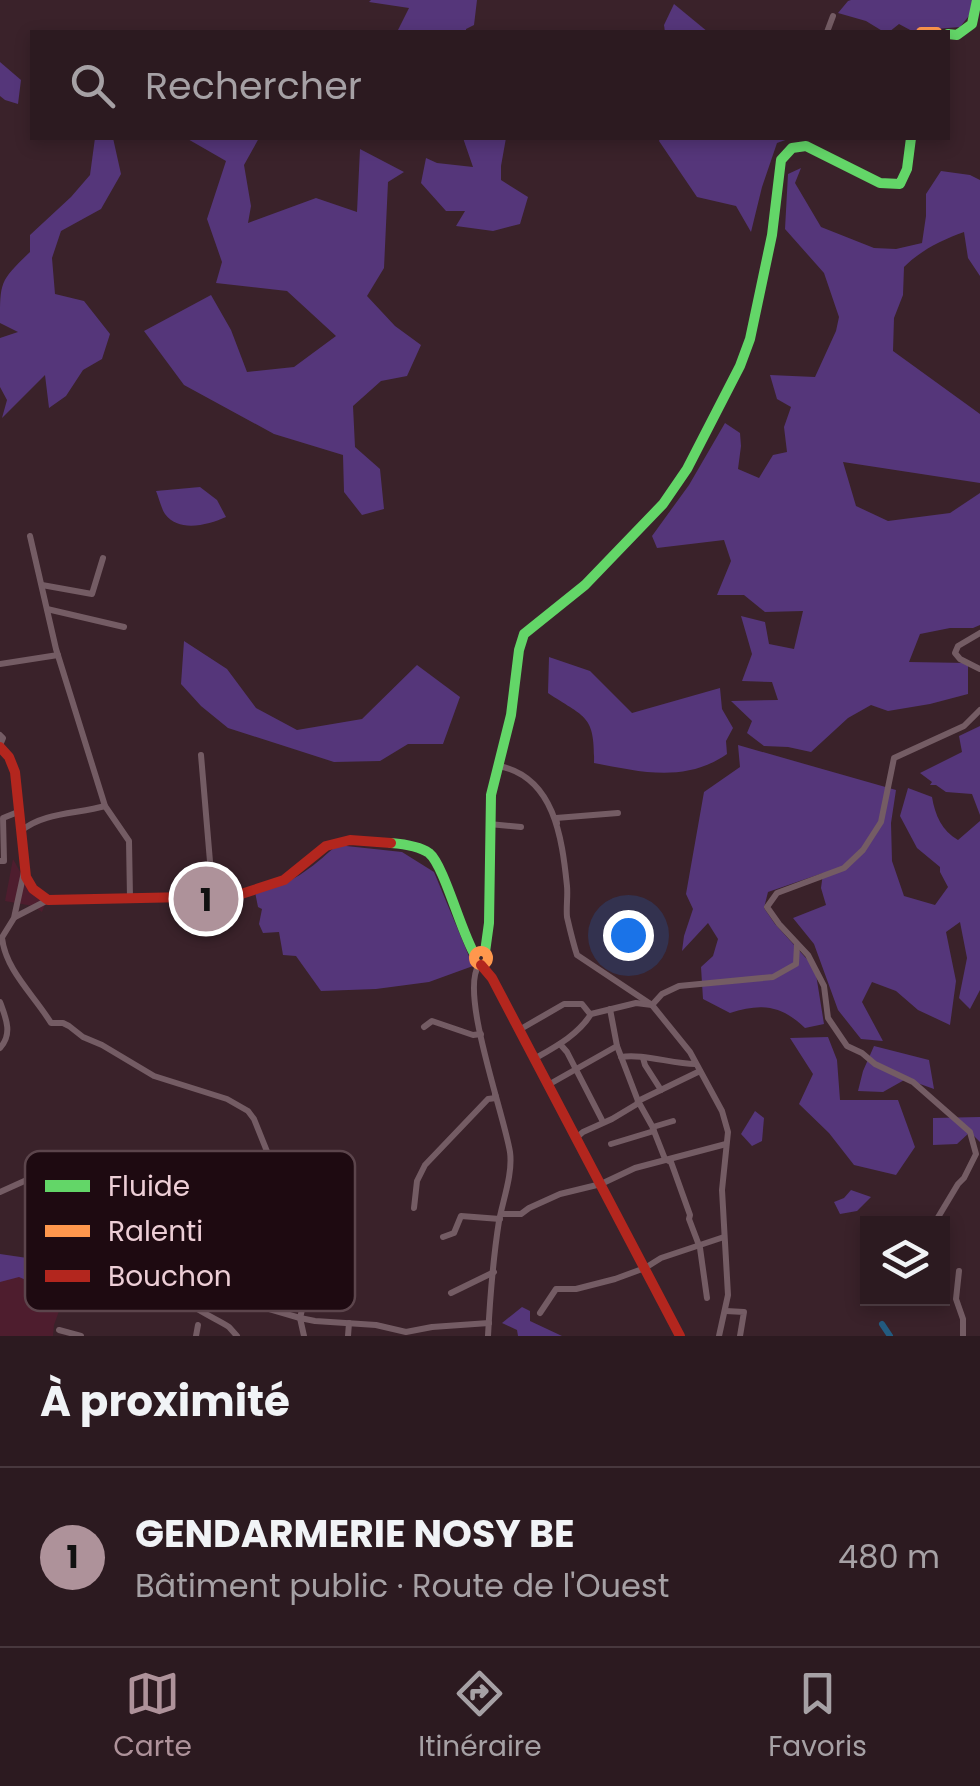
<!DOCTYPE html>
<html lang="fr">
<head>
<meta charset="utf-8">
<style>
	body { margin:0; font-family:Poppins,sans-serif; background:#38272d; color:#f1f3f6 }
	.controls { position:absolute; right:30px; bottom:30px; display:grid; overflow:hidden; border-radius:0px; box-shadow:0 5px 15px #0003 }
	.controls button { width:90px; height:90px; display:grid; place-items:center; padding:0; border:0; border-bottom:2px solid #48383e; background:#2c1a20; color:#f1f3f6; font:50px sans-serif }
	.you { position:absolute; left:628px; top:935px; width:35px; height:35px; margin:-25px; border:8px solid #fff; border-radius:50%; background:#1a73e8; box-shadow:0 0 0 15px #1a73e833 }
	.badge { display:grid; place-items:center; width:65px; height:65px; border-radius:50%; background:#ae929a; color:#111; font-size:32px; font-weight:700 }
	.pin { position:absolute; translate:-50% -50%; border:5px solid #fff; box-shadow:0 2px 10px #0006 }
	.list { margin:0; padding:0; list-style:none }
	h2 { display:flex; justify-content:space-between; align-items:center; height:130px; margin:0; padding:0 40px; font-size:42px }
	h2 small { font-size:32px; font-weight:400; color:#a6a1a5 }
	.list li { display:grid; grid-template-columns:65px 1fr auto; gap:30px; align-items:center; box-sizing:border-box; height:180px; padding:0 40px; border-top:2px solid #48383e }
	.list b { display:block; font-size:38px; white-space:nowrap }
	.list p { margin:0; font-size:32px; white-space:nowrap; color:#a6a1a5 }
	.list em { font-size:32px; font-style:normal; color:#a6a1a5 }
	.icon { flex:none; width:55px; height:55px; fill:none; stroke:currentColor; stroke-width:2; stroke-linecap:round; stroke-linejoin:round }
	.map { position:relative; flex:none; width:980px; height:1336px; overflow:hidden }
	.search { position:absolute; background:#2c1a20; box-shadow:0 5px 15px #0003; left:30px; right:30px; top:30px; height:110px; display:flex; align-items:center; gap:25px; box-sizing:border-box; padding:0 35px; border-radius:0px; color:#a6a1a5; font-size:38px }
	.sheet { height:310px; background:#2c1a20 }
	nav { display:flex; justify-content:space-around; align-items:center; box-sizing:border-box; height:140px; border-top:2px solid #48383e; background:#2c1a20; font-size:28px; color:#a6a1a5 }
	nav a { display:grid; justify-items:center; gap:5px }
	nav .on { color:#ae929a }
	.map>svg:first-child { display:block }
	.built { fill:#4e1d2e }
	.green { fill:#55367a }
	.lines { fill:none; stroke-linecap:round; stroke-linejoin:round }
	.canal { stroke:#235b80; stroke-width:6 }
	.street { stroke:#745c64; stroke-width:6 }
	.fast { stroke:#63d668; stroke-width:10 }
	.slow { stroke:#ff974d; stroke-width:10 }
	.jam { stroke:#b3261e; stroke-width:10 }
	.key { fill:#1e0a11; stroke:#5c454c; stroke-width:2.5 }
	.key-label { font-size:28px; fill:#edced6 }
</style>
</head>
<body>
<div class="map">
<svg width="980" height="1336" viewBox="0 0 980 1336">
	<rect width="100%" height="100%" fill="#3a222a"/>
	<g class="built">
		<path d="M13,859L23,877L46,902L42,912L33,906L5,901Z"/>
		<path d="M14,1274L65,1294L54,1325L53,1336H0V1277Z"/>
	</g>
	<g class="green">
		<path d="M371,0H477L474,25L466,29V32H397L409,8L369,2Z"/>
		<path d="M851,0H973L972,12L960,27L912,31L899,24L889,32H884L866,21L838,13L848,1Z"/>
		<path d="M674,4L708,32H665L664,25Z"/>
		<path d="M0,62L21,80L18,104L5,100L0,96Z"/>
		<path d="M95,138H113L121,174L101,209L61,231L52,258L55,294L84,301L110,334L102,359L83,370L66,396L49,408L45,375L2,418L7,400L0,387V338L18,332L0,323C0,281 0,281 30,252V235L71,197L90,175Z"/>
		<path d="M186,138H259L244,165L251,206L248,223L316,198L357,212L360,149L404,172L388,182L384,268L367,296L395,326L421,345L407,376L381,381L353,406L355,447L380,469L384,509L362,515L344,492L343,455L274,434L184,385L144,331L211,295L231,330L247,372L294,367L336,336L287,291L216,283L222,262L207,219L226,161Z"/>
		<path d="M463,138H506L501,166V180L528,197L520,224L493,231L456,226L465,211H446L421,183L426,158L437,163L473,167Z"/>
		<path d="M660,138H791L777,143L762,187L751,232L736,206L697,197L659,141Z"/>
		<path d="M801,168L795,183L821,227L874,248L896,249L922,243L926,216V194L941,171L970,175L980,180V276L968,258L964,232C942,240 921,250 904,267L903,295L894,318L893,351L980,414V483L843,462L856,506L888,521L950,513L980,493V625L973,628H950L920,634L909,662L968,663V694L930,704L888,711L871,705L848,718L811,752L788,747L764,746L747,733L752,721L731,701L778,700L772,682L742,681L752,654L741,616L765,622L769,644L794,649L803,611L765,612L744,595H717L731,561L724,540L657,548L652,536L689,485L725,423L740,433L741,446L738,469L759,478L773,455L787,452L784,427L791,407L777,399L770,375L815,377L836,331L839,317L824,273L785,229L788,174Z"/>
		<path d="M200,487L217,500L226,517C208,525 179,533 165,514C161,508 159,498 156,491Z"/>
		<path d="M184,641L227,669L256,708L297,730L362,719L417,665L460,697L443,744H408L380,761L334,762L228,728L201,706L181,684Z"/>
		<path d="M549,657L590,671L632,713L720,688L722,709L733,728L726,741L727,754C685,783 641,772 594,763C595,714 585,718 548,693Z"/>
		<path d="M980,726V815L972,794L946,792L936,785H930L932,782L920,773L962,752L959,736Z"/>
		<path d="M738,745L896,790L891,823L892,861L904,896L935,905L948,887L940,872V867L917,848L900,816L908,788L932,797C935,815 942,831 958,840L980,821V990L970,1009L959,998L967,958L960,922L946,932L956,981L950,1025L918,1010L896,991L872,982L862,1002L883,1041L861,1039L838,1010L814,944L793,918L826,905L821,888L823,873L768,892L764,908L775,924L815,968L824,1024L805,1028C781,1005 761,1003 730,1013L703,999L701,967L713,956L718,939L708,923L682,951L684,936L693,909L686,894L704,792L740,767Z"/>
		<path d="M337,845L402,852L434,872L473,966L429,982L376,989L321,991L296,956L283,955L279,932L263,933L259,924L262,909L258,907L255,892C292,885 310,869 337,845Z"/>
		<path d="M828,1037L837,1060L840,1100H898L915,1147L896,1175L854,1165L829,1133L799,1104L813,1074L790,1038Z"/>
		<path d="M874,1046L929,1060L934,1089L906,1079L883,1092L858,1091L863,1071Z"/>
		<path d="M755,1111L764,1118L762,1141L752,1146L741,1134Z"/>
		<path d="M980,1117V1142L970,1132L957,1144L933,1145V1118Z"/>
		<path d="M851,1190L871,1197L857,1211L840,1214L834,1202L844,1198Z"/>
		<path d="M114,1211L115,1226L121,1247L97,1245L88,1264L78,1257L63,1280L42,1287L19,1277L0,1282V1254L48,1261L80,1239L73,1214Z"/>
		<path d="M522,1307L530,1311V1321L562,1336H518L517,1330L502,1323Z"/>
	</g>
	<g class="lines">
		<path class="canal" d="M882,1324L890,1336"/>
		<g class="street">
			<path d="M827,32L833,16"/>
			<path d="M30,536L56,649L105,806L129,841L130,898"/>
			<path d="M42,585L92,594L103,558"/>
			<path d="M47,609L124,627"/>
			<path d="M980,633L958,646L955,653L960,659L980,669"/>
			<path d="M0,664L58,655"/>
			<path d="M0,735L3,738L0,745"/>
			<path d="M201,755L213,897"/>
			<path d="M499,766C554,777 562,837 567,886C568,896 566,907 567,917C570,930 573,943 577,955L652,1005L690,1052L722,1111L728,1132L722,1190L728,1295L719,1336"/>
			<path d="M557,823L556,818L618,813"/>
			<path d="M489,824L521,827"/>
			<path d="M21,831C43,812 78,814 105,806"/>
			<path d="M0,861H4L3,818L18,812"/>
			<path d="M15,917L48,900"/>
			<path d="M2,938C6,971 34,995 51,1023H63L69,1026L83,1037L102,1045L154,1076L227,1099L248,1111L254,1119L301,1236L316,1252"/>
			<path d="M1,939L14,918L24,872"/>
			<path d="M479,965C459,992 504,1114 510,1152C513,1173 503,1200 499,1221C493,1259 490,1298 488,1336"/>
			<path d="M0,1002C6,1018 13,1034 0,1048"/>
			<path d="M424,1027L432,1021L473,1035L481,1034"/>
			<path d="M519,1030L564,1004H582L590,1014"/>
			<path d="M560,1044L567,1052L603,1122"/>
			<path d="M617,1046L638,1101L652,1126L665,1159L671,1162L690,1215L689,1219L700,1248L707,1298"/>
			<path d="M621,1057C641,1053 673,1064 695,1064"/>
			<path d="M643,1058L645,1065L661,1090"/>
			<path d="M534,1059C555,1047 578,1035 591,1014L636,1003L652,1005L662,994L679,986L773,977L796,964L797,945"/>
			<path d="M548,1085L617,1046L610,1009"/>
			<path d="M653,1127L673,1121"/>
			<path d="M576,1138L583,1132L612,1119L637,1104L638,1101L700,1071"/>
			<path d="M611,1144L654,1131"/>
			<path d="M212,1163L209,1188L216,1194L287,1239L316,1252L300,1318L304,1336"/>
			<path d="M212,1172L228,1162"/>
			<path d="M0,1192L51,1169L110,1171L152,1177L158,1165L209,1182"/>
			<path d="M414,1208L417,1181L425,1165L488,1099L496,1098L495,1094"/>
			<path d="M501,1214H521L529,1208L560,1194L601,1184L635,1168L726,1144"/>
			<path d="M934,1224L958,1184L964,1178L976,1154L970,1132L913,1082L875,1064L862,1053L847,1046L828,1018L824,986L808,955L779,924L767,907L777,893L844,868L863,850L881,822L894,758L964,726L980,710"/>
			<path d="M443,1237L454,1233L461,1216L500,1219"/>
			<path d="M959,1271L956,1299L963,1319V1336"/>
			<path d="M451,1293L494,1272"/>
			<path d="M726,1311L744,1312L740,1336"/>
			<path d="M540,1313L556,1289H576L615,1279L645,1268L661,1258L724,1237"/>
			<path d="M59,1330L81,1336"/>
			<path d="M196,1336L198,1325"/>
			<path d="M237,1336L229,1327C209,1314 146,1290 168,1258C177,1246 190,1246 204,1249L223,1278L237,1294L252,1304L300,1318L315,1321L376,1325L406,1332L432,1327L489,1323"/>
			<path d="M348,1336L349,1323"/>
		</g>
		<g class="fast">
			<path d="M948,34L957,35L972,24L977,0"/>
			<path d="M391,843C403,844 419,846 429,853C444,865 461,932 475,955"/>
			<path d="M485,952L489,923L491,795L511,715L519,650L524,634L585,585L663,504L687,469L740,366L750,339L772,235L781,160L792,148L806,146L880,183L900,184L907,169L911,138"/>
		</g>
		<g class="slow">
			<path d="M921,32H937"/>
			<circle cx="481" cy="958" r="7"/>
		</g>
		<g class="jam">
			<path d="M0,747L9,757L15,772L26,877L33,889L48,900L235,896L284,880L326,846L350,840L391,843"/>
			<path d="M481,965L492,978L680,1336"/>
		</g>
	</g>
	<rect x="25" y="1151" width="330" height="160" rx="15" class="key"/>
	<rect x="45" y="1180" width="45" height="12" fill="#63d668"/>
	<rect x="45" y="1225" width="45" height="12" fill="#ff974d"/>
	<rect x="45" y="1270" width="45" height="12" fill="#b3261e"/>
	<g class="key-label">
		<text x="108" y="1196">Fluide</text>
		<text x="108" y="1241">Ralenti</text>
		<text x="108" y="1286">Bouchon</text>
	</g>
</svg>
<div class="controls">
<button><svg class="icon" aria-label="layers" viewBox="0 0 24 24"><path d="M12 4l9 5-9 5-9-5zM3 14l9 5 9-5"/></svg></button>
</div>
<div class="you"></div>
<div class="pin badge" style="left:206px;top:899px">1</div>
<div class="search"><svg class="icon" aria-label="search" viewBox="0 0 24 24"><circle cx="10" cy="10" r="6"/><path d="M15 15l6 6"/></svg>Rechercher</div>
</div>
<section class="sheet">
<h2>À proximité<small></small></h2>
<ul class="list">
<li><span class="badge">1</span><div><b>GENDARMERIE NOSY BE</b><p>Bâtiment public · Route de l'Ouest</p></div><em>480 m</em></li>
</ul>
</section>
<nav>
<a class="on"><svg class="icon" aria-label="map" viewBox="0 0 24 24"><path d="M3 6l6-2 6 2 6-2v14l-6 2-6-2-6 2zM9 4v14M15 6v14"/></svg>Carte</a>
<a><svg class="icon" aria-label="directions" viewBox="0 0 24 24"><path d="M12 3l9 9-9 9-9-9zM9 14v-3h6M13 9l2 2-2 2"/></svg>Itinéraire</a>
<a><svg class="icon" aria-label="saved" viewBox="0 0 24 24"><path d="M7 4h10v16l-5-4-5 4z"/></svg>Favoris</a>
</nav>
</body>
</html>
